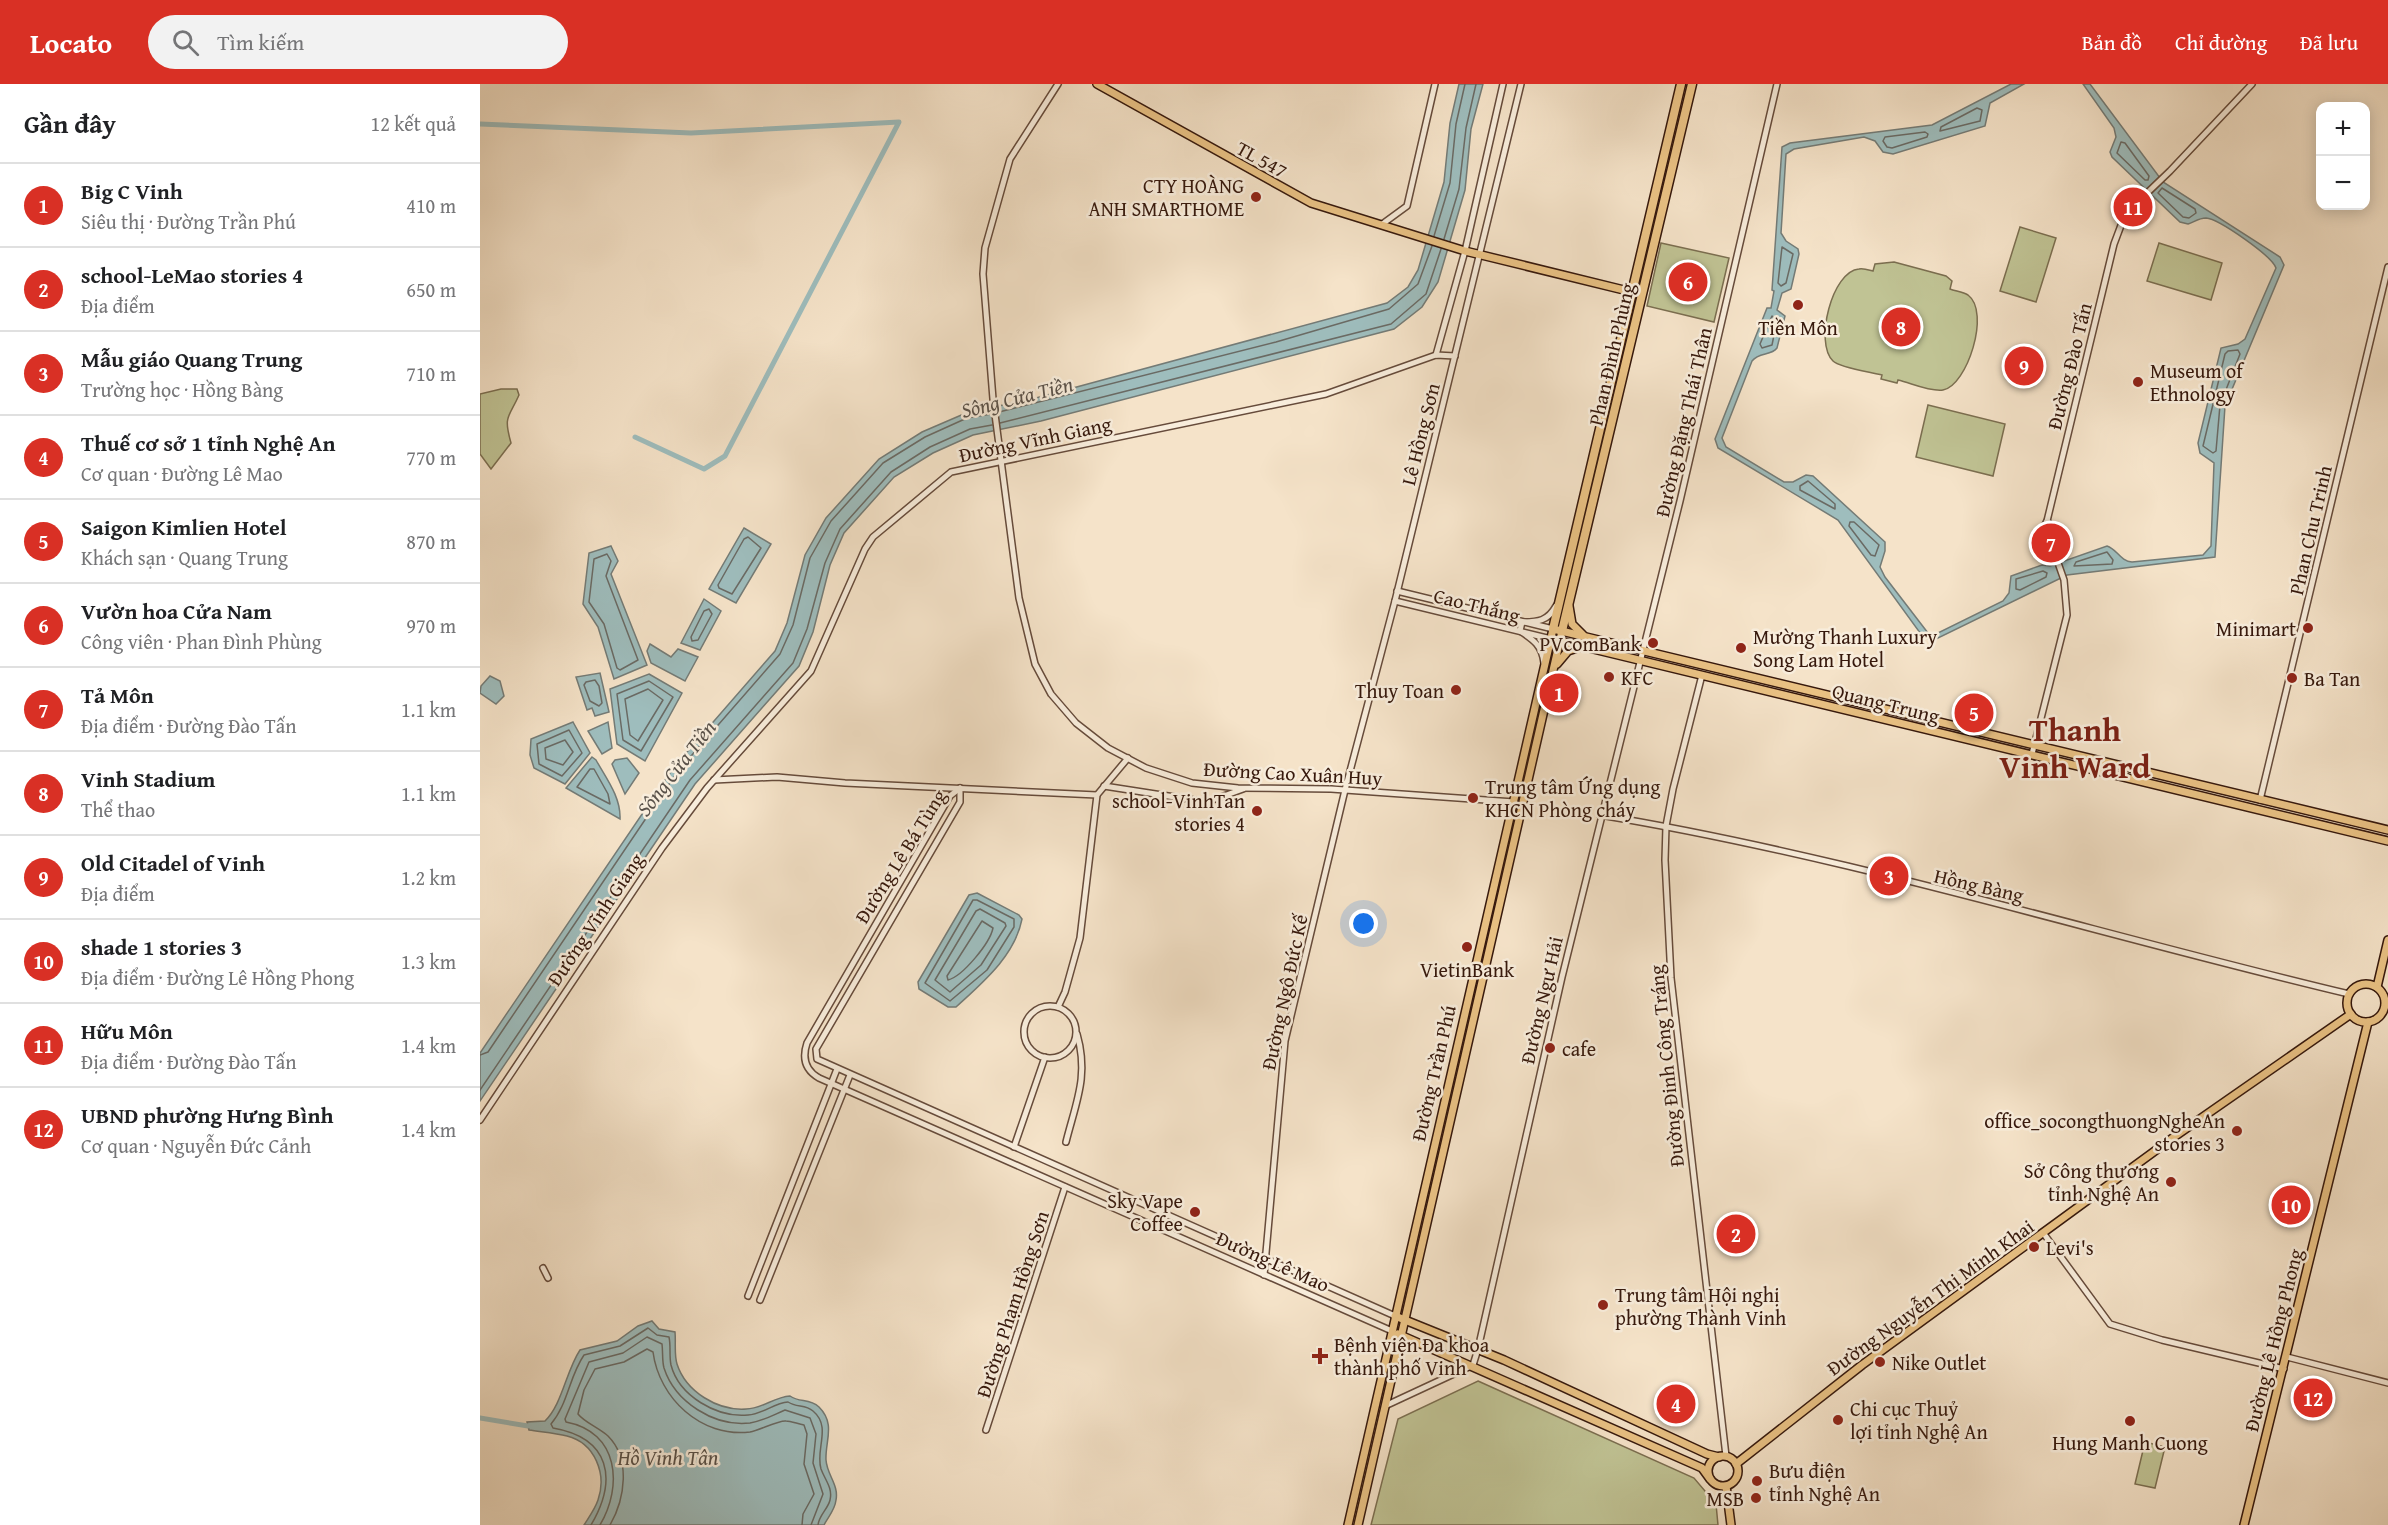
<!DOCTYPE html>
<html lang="vi">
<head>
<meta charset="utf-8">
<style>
	body { margin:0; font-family:"Gentium Book Plus",serif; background:#f2f2f2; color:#202124 }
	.controls { position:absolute; right:18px; top:18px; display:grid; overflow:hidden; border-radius:12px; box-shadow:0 3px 15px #0003 }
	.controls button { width:54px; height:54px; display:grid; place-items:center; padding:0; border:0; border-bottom:2px solid #e0e0e0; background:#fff; color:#202124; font:30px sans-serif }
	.you { position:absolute; left:884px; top:840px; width:21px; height:21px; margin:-15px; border:4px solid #fff; border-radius:50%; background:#1a73e8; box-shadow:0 0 0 9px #1a73e833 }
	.badge { display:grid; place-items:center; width:39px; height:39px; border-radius:50%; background:#d93025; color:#fff; font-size:20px; font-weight:700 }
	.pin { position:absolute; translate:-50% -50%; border:3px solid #fff; box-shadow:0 2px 6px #0006 }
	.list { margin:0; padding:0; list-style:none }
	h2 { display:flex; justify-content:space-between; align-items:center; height:78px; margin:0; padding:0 24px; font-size:26px }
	h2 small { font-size:20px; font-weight:400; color:#757577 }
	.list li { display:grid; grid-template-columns:39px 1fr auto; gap:18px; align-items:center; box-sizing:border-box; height:84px; padding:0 24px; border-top:2px solid #e0e0e0 }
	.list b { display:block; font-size:22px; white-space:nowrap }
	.list p { margin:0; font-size:20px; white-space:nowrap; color:#757577 }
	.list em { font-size:20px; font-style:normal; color:#757577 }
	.icon { flex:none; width:33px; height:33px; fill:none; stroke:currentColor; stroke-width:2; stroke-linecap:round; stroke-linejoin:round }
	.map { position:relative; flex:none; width:1908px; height:1441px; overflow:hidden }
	header { display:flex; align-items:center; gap:36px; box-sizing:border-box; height:84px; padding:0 30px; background:#d93025; color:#fff }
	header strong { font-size:28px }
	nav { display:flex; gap:33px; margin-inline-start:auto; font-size:21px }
	.search { width:420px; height:54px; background:#f2f2f2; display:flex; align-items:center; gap:15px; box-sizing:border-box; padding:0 21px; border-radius:33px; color:#757577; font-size:22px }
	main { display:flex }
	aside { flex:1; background:#fff }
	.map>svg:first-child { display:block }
	.green { fill:#c0c394; stroke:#7b6e50; stroke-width:1.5 }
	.water { fill:#9ebdbd; stroke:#747b76; stroke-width:1.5 }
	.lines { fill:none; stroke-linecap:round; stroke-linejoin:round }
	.shore { stroke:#6a6a64; stroke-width:1.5 }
	.canal { stroke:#9ebdbd; stroke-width:5 }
	.minor-casing { stroke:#664b3b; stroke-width:8 }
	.major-casing { stroke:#36180c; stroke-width:10 }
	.highway-casing { stroke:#36180c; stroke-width:11 }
	.minor { stroke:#f8eddc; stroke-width:5 }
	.major { stroke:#eac284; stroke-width:7 }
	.highway { stroke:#eac284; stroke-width:8 }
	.poi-dot { fill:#8f2418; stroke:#f8eddc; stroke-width:2 }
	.labels { text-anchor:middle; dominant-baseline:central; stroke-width:5; stroke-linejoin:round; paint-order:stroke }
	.street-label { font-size:20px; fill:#36180c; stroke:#f8eddc }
	.poi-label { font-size:20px; fill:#36180c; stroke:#f8eddc; text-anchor:start }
	.water-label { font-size:21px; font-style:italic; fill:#5a524a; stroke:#f8eddc }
	.town-label { font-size:32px; font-weight:bold; fill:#7a1f14; stroke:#f8eddc }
</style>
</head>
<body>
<header>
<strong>Locato</strong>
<div class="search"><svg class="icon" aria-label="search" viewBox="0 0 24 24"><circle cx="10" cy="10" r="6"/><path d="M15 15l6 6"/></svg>Tìm kiếm</div>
<nav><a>Bản đồ</a><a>Chỉ đường</a><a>Đã lưu</a></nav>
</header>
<main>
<aside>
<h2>Gần đây<small>12 kết quả</small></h2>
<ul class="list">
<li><span class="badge">1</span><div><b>Big C Vinh</b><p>Siêu thị · Đường Trần Phú</p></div><em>410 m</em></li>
<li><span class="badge">2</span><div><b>school-LeMao stories 4</b><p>Địa điểm</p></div><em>650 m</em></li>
<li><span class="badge">3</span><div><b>Mẫu giáo Quang Trung</b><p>Trường học · Hồng Bàng</p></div><em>710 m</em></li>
<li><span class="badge">4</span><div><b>Thuế cơ sở 1 tỉnh Nghệ An</b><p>Cơ quan · Đường Lê Mao</p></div><em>770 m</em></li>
<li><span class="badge">5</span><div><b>Saigon Kimlien Hotel</b><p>Khách sạn · Quang Trung</p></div><em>870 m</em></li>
<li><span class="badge">6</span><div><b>Vườn hoa Cửa Nam</b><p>Công viên · Phan Đình Phùng</p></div><em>970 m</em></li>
<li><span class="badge">7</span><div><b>Tả Môn</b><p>Địa điểm · Đường Đào Tấn</p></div><em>1.1 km</em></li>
<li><span class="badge">8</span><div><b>Vinh Stadium</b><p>Thể thao</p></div><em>1.1 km</em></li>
<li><span class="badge">9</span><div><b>Old Citadel of Vinh</b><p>Địa điểm</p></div><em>1.2 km</em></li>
<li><span class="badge">10</span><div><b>shade 1 stories 3</b><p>Địa điểm · Đường Lê Hồng Phong</p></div><em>1.3 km</em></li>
<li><span class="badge">11</span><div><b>Hữu Môn</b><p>Địa điểm · Đường Đào Tấn</p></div><em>1.4 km</em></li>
<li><span class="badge">12</span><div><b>UBND phường Hưng Bình</b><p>Cơ quan · Nguyễn Đức Cảnh</p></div><em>1.4 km</em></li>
</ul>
</aside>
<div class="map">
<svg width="1908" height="1441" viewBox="0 0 1908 1441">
	<rect width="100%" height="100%" fill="#f5e3c9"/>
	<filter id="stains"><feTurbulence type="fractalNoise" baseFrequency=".00333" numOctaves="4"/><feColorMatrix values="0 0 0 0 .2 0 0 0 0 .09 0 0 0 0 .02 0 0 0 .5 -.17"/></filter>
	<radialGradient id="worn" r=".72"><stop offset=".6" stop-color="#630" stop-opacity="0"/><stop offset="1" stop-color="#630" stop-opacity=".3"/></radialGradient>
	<g class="green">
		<path d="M1540,143L1576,154L1556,218L1520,207Z"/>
		<path d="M1181,159L1249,174L1234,238L1167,222Z"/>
		<path d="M1679,159L1742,179L1731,216L1667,197Z"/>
		<path d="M1414,178L1466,192L1472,197L1470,205C1475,207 1483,208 1488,211C1511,228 1487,302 1463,306C1450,308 1431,299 1418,296L1417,299L1401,295L1402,291C1391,288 1360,284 1353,277C1334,259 1352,187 1379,185C1383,184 1389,186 1393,187L1395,180Z"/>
		<path d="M21,305H37L39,311C29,334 23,331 31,359L11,385L0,370V310Z"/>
		<path d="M1448,321L1525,340L1513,392L1436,373Z"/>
		<path d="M998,1297L1214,1394L1236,1420L1238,1441H891L918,1335Z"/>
		<path d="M1665,1358L1685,1363L1675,1404L1655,1400Z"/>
	</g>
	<g class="water">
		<path d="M979,0H1003L991,45L985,106L958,198L942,223L914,245L561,337L493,351L453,369L414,393L364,449L350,481L333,548L319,582L215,700L0,1017V969L194,683L295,567L307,539L325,471L346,434L399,375L442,348L486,329L556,314L907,219L928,203L938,186L964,98L970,39Z"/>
		<path d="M1531,0H1544L1510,19L1505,42L1413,70L1403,68L1395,57L1384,53L1314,65L1306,70L1301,149L1306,157L1318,165L1319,170L1311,205L1302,209L1297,226L1305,232L1297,264C1291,272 1279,268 1272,277L1242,354L1246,363L1304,398H1313L1326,391L1333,392L1405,458V467L1400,483L1405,493L1448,549L1456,550L1523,517L1529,509L1531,492L1562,481L1570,482L1627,462C1637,465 1640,477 1652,478L1723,471L1731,462L1734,379L1720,369L1718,359L1741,264L1758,260L1765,255L1796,184C1792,172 1739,135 1726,134C1719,134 1714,138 1708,140L1700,138L1632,73L1630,68L1636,53L1634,44L1603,0H1610L1683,98L1800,173L1804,181L1745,322L1735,473L1587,491L1452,557L1443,553L1358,436L1238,364L1235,355L1287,224H1291L1294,207L1292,206L1302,63L1310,59L1452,41Z"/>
		<path d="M264,444L291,460L256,519L229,505Z"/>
		<path d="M131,462L138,477L131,490L167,581L134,595L118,543L103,520L109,469Z"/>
		<path d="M224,515L241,527L220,566L201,559Z"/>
		<path d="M170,560L191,573L198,565L218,573L205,597L171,579L167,567Z"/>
		<path d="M120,589L129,628L115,632L112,624L107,626L96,593Z"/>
		<path d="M169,590L202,609L165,677L137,660L130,605Z"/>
		<path d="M10,592L20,597L24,612L16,620L0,609L1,602Z"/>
		<path d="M93,638L110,669L85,700L54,684L50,671L51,655Z"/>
		<path d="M128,638L132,664L122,670L108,647Z"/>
		<path d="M112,673L116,676C126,694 141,713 140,735L86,704Z"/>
		<path d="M147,674L159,689L145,710L132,680L135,676Z"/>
		<path d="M497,809L539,831L542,835C535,872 502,899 476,923H468L439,905L438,898L489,811Z"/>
		<path d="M172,1237L179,1245L195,1248C196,1258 194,1270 197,1280C206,1308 238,1327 266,1325C282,1325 294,1313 310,1312C320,1319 329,1314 339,1323C356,1340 345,1357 346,1376C347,1391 359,1401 356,1416C355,1426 348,1433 344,1441H104C109,1433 115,1425 118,1416C127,1390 115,1359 87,1352C75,1349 62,1348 49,1346L47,1338L65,1337C82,1321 86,1287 100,1266L137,1257L158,1242Z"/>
	</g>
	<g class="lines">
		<g class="shore">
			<path d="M1497,24L1502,26L1500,37L1460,47L1461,43Z"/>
			<path d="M1445,48L1448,50L1447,53L1412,64L1407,63L1403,57L1405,53Z"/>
			<path d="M1641,58L1645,59L1669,92L1668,96H1665L1637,69Z"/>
			<path d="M1682,104L1715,125L1716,129L1709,134L1703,133L1678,109Z"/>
			<path d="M954,152L970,99L976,40L985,0"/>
			<path d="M964,155L979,105L986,44L996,0"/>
			<path d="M1302,163L1313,170L1306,199L1301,202L1298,199Z"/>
			<path d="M1292,232L1297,236L1292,261L1282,264L1280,260Z"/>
			<path d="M1758,266L1760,270L1740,321L1736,367L1733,369L1723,362L1745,270L1748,267Z"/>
			<path d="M519,328L796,258L909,225L938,200L952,162"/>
			<path d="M520,339L911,240L946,210L961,165"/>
			<path d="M1328,397L1355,420V425L1320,406V402Z"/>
			<path d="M1370,438H1374L1399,461L1395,472L1391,471L1369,442Z"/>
			<path d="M268,453L281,464L252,510L239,504L238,501L264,455Z"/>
			<path d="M1627,468L1633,476L1632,480L1594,482L1596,478Z"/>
			<path d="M127,470L131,477L126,492L158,576L140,586L137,584L124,540L109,518L114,475Z"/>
			<path d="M1563,487L1567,489L1566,493L1540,506L1536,505V495Z"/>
			<path d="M229,525L232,530L218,556L212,557L211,553L224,527Z"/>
			<path d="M115,596L119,602L122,619L119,622L110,617L104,601L106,598Z"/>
			<path d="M169,597L193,613L161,667L143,656L137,610Z"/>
			<path d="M168,605L183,616L158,657L150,651L145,615Z"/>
			<path d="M89,646L102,669L82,692L59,680L57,660Z"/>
			<path d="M85,656L93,668L83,681L66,675L65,664Z"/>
			<path d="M110,685H114L128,710L130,720L97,703Z"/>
			<path d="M493,816H497L534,835V843L507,886L470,917L445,899Z"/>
			<path d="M500,825L525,839L526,842L501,881L470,908L455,896L496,827Z"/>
			<path d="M502,837L513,844C510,859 483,892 468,896L467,892Z"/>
			<path d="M0,971L8,968L198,687L300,570L313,541L330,474L351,437L403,379L445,353L487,334L511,330"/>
			<path d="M0,1006L210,696L313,579L327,545L345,479L360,445L411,388L450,363L490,345L512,341"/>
			<path d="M111,1441C138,1395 130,1354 73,1344L71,1340C88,1320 89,1293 104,1271L140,1262L168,1244L177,1251L189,1253C191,1262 189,1272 191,1281C199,1312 237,1334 268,1331C283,1330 294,1319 308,1318C317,1324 325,1320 333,1327C352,1343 335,1365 341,1385C345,1396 353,1404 350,1416C348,1425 339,1431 338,1441"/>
			<path d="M120,1441C143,1402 139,1348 86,1338L85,1335L109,1278L143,1269L167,1253L182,1260C183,1268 182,1277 184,1284C195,1318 234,1343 270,1339C283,1337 293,1331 305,1326L330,1334L336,1350L333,1379L343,1410L331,1441"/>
			<path d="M130,1441C145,1415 151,1375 128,1352C119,1344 104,1338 98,1330L104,1306L115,1285L144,1278L167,1265L173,1268C179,1314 221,1354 270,1348C280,1346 299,1336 306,1337C311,1337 318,1340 324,1341L327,1350L324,1380L334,1410L323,1430L322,1441"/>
		</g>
		<g class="canal">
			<path d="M0,40L211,49L419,38L245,372L224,385L155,353"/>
			<path d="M0,1334L48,1342"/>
		</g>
		<g class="minor-casing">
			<g id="minor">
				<path d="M578,0L530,75L505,164L503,190L513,315L539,514L555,580L571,610L596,639L628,664L666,684L712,699L758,704L851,705L1034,718"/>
				<path d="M1643,136C1655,132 1664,124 1665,111"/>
				<path d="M901,141L927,122L955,0"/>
				<path d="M956,271L985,167L1023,0"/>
				<path d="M1577,476L1566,472L1561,448L1567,437L1634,160L1649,120L1656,113L1665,111L1690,87L1772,0"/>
				<path d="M917,507L1073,545"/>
				<path d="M915,517L1071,555"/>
				<path d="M1064,579C1062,562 1054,556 1040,547L1042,538C1058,538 1068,537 1076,522"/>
				<path d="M1222,591L1193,705L1186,742L1185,776L1191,894L1246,1372"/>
				<path d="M1552,670L1587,531L1584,496L1577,476L1582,464L1575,446L1567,437"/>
				<path d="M234,696L297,693L365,699L617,711"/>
				<path d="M624,702L727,718L763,705"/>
				<path d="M480,704L470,712L327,959C322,974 325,986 339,994L912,1247"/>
				<path d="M480,704V718L336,965L337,975L915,1232"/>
				<path d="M1780,716L1908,183"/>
				<path d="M1120,731C1373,773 1620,851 1869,910"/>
				<circle cx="570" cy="948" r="26"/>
				<path d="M578,923L585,908L600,854L617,711L648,674"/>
				<path d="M0,1036L182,764L227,704L331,587L385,465L393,453L471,388L846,310L956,271L975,272"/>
				<path d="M586,1058C596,1018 609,992 597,950"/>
				<path d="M534,1063L565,973"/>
				<path d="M1564,1150L1630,1240L1682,1256L1804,1285"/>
				<path d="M63,1184L68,1194"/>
				<path d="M784,1191L805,957L865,706L915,517L1041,0"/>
				<path d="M268,1212L357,985"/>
				<path d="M280,1216L370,991"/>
				<path d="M1807,1273L1908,1299"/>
				<path d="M907,1321L993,1281L998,1265L1082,893L1200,417L1297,0"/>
				<path d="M506,1346L585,1103"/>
			</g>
		</g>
		<g class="major-casing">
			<g id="major">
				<path d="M617,0L831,119L985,167L1152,208"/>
				<path d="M1089,522L1092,540L1103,551"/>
				<path d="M1076,556L1908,757"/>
				<path d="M1077,580L1088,567L1100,563"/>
				<circle cx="1886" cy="919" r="19"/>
				<path d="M1897,903L1908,856"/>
				<path d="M915,1232L1024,1276L1227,1370L1239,1373"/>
				<path d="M918,1250L1222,1384L1230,1395"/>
				<circle cx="1243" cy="1387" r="15"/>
				<path d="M1256,1380L1382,1281L1694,1053L1871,930"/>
				<path d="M1246,1402L1251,1441"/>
				<path d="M868,1441L1073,545L1908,746"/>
				<path d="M878,1441L1082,547"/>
				<path d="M1764,1441L1888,938"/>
			</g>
		</g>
		<g class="highway-casing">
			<g id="highway">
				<path d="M1073,545L1201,0"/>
				<path d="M1082,547L1212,0"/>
			</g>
		</g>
		<use href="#minor" class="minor"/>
		<use href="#major" class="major"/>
		<use href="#highway" class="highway"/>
	</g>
	<g class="poi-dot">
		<circle cx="776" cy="113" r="6"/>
		<circle cx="1318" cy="221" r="6"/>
		<circle cx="1658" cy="298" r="6"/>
		<circle cx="1828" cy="544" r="6"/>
		<circle cx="1173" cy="559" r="6"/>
		<circle cx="1261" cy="564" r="6"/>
		<circle cx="1129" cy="593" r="6"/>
		<circle cx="1812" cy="594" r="6"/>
		<circle cx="976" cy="606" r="6"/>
		<circle cx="993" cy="714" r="6"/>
		<circle cx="777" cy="727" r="6"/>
		<circle cx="987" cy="863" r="6"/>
		<circle cx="1070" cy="964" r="6"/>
		<circle cx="1757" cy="1047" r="6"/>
		<circle cx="1691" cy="1098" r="6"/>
		<circle cx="715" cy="1128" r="6"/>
		<circle cx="1554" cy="1163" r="6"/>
		<circle cx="1123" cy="1221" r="6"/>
		<path d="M837 1263h6v6h6v6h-6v6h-6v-6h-6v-6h6z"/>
		<circle cx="1400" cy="1278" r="6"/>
		<circle cx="1358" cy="1336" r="6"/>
		<circle cx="1650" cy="1337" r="6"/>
		<circle cx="1277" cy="1397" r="6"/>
		<circle cx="1276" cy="1414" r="6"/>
	</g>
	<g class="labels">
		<g class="street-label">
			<text transform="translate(782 75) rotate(29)">TL 547</text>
			<text transform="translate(1131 270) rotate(-77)">Phan Đình Phùng</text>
			<text transform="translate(1589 282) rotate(-76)">Đường Đào Tấn</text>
			<text transform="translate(1203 338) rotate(-77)">Đường Đặng Thái Thân</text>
			<text transform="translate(940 350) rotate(-76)">Lê Hồng Sơn</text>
			<text transform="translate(555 355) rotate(-12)">Đường Vĩnh Giang</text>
			<text transform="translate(1830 446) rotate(-77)">Phan Chu Trinh</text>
			<text transform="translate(997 521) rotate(14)">Cao Thắng</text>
			<text transform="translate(1406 619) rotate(14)">Quang Trung</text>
			<text transform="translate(813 689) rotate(3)">Đường Cao Xuân Huy</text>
			<text transform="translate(420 772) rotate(-58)">Đường Lê Bá Tùng</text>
			<text transform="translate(1499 801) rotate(13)">Hồng Bàng</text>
			<text transform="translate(115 835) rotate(-56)">Đường Vĩnh Giang</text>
			<text transform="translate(804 908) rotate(-78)">Đường Ngô Đức Kế</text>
			<text transform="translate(1061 916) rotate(-77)">Đường Ngư Hải</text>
			<text transform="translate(1186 982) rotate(-96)">Đường Đinh Công Tráng</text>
			<text transform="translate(953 989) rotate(-77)">Đường Trần Phú</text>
			<text transform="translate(793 1177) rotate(24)">Đường Lê Mao</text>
			<text transform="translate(1450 1213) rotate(-36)">Đường Nguyễn Thị Minh Khai</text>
			<text transform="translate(532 1220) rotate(-72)">Đường Phạm Hồng Sơn</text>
			<text transform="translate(1793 1256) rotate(-76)">Đường Lê Hồng Phong</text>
		</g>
		<g class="poi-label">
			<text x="764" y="101" text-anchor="end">CTY HOÀNG<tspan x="764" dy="23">ANH SMARTHOME</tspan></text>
			<text x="1318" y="243" text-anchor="middle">Tiền Môn</text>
			<text x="1670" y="286">Museum of<tspan x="1670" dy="23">Ethnology</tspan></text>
			<text x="1816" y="544" text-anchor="end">Minimart</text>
			<text x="1273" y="552">Mường Thanh Luxury<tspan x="1273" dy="23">Song Lam Hotel</tspan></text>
			<text x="1161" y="559" text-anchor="end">PVcomBank</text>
			<text x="1141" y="593">KFC</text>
			<text x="1824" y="594">Ba Tan</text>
			<text x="964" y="606" text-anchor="end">Thuy Toan</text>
			<text x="1005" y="702">Trung tâm Ứng dụng<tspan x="1005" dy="23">KHCN Phòng cháy</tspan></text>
			<text x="765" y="716" text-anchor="end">school-VinhTan<tspan x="765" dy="23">stories 4</tspan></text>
			<text x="987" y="885" text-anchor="middle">VietinBank</text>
			<text x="1082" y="964">cafe</text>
			<text x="1745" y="1036" text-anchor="end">office_socongthuongNgheAn<tspan x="1745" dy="23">stories 3</tspan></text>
			<text x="1679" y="1086" text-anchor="end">Sở Công thương<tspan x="1679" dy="23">tỉnh Nghệ An</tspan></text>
			<text x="703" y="1116" text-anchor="end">Sky Vape<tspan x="703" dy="23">Coffee</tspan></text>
			<text x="1566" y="1163">Levi's</text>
			<text x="1135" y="1210">Trung tâm Hội nghị<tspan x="1135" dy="23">phường Thành Vinh</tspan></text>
			<text x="854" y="1260">Bệnh viện Đa khoa<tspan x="854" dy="23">thành phố Vinh</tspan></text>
			<text x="1412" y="1278">Nike Outlet</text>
			<text x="1370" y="1324">Chi cục Thuỷ<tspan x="1370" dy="23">lợi tỉnh Nghệ An</tspan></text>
			<text x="1650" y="1358" text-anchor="middle">Hung Manh Cuong</text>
			<text x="1289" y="1386">Bưu điện<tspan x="1289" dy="23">tỉnh Nghệ An</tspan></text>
			<text x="1264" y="1414" text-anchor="end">MSB</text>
		</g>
		<g class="water-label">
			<text transform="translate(537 313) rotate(-14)">Sông Cửa Tiền</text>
			<text transform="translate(196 684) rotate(-52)">Sông Cửa Tiền</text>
			<text x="188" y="1373">Hồ Vinh Tân</text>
		</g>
		<g class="town-label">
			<text x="1595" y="645">Thanh<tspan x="1595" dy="37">Vinh Ward</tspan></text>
		</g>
	</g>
	<rect width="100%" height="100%" filter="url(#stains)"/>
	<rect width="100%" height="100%" fill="url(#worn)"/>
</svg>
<div class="controls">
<button>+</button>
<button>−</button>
</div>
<div class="you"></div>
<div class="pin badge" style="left:1079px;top:609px">1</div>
<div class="pin badge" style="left:1256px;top:1150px">2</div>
<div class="pin badge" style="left:1409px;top:792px">3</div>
<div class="pin badge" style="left:1196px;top:1320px">4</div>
<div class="pin badge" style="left:1494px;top:629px">5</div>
<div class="pin badge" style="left:1208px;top:198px">6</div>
<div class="pin badge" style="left:1571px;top:459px">7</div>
<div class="pin badge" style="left:1421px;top:243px">8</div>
<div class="pin badge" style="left:1544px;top:282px">9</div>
<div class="pin badge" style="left:1811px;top:1121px">10</div>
<div class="pin badge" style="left:1653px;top:123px">11</div>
<div class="pin badge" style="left:1833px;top:1314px">12</div>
</div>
</main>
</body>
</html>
